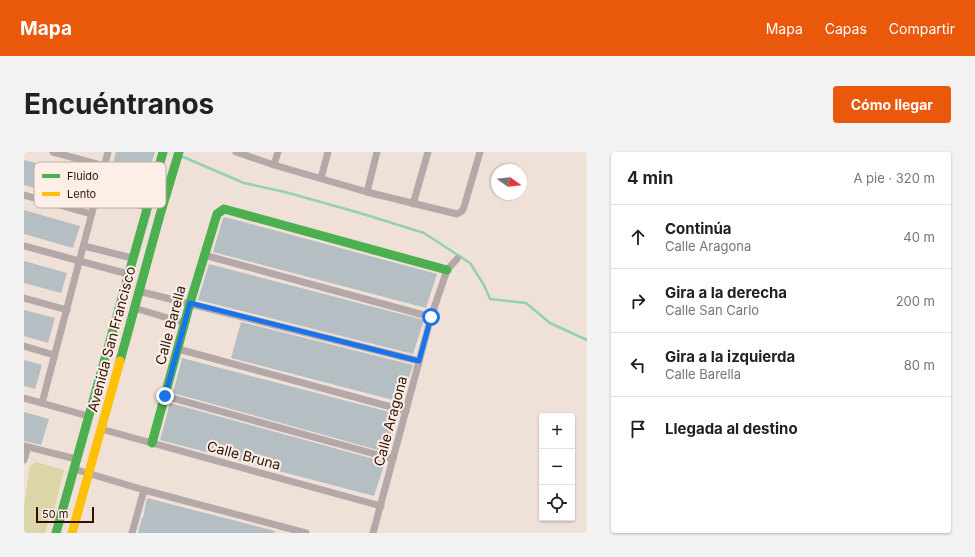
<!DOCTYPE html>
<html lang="es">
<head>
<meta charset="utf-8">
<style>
	body { margin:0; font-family:Inter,sans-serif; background:#f2f2f2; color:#202124 }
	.controls { position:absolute; right:12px; bottom:12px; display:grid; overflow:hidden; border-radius:4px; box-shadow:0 1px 3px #0004 }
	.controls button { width:36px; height:36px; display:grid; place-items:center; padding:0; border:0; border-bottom:1px solid #e0e0e0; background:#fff; color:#202124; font:20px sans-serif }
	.compass { position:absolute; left:467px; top:12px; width:36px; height:36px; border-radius:50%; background:#fff; box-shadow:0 1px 3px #0004; rotate:105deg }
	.scale { position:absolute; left:12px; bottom:10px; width:58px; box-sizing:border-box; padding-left:4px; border:2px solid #2c1305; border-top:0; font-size:11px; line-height:14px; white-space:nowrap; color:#2c1305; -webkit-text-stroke:3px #fdeee7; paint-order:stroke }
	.stop { position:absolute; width:12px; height:12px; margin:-9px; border:3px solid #1a73e8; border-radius:50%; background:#fff }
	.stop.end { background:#1a73e8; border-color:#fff; box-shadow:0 1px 4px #0008 }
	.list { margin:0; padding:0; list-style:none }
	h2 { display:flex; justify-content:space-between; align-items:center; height:52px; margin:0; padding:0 16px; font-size:17px }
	h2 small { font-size:13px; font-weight:400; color:#757577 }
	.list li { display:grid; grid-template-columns:26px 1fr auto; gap:12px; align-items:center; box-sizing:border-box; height:64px; padding:0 16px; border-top:1px solid #e0e0e0 }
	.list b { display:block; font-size:15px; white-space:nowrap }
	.list p { margin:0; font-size:13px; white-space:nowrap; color:#757577 }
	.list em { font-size:13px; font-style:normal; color:#757577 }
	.icon { flex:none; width:22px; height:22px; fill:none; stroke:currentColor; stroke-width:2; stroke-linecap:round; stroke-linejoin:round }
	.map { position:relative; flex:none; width:563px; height:381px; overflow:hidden; border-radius:4px }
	header { display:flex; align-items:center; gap:24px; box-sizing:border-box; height:56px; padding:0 20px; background:#ea580c; color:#fff }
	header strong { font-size:19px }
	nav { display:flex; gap:22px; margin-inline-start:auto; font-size:14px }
	.intro { display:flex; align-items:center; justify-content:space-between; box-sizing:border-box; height:96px; padding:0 24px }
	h1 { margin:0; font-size:28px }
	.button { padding:10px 18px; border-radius:4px; background:#ea580c; color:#fff; font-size:14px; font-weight:700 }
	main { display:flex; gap:24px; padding:0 24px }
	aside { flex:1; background:#fff; border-radius:4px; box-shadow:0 1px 3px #0004 }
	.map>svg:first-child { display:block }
	.green { fill:#dbd5a7 }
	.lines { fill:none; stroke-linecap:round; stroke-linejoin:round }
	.stream { stroke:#92d0b7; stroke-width:2.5 }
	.building { fill:#b5bfc3 }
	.street { stroke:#b4a8a9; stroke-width:7 }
	.fast { stroke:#4caf50; stroke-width:9 }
	.slow { stroke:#ffc107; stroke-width:9 }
	.route { stroke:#1a73e8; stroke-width:5 }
	.labels { text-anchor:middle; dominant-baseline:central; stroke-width:4; stroke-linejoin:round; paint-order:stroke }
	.street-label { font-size:14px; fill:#2c1305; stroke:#fdeee7 }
	.key { fill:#fdeee7; stroke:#beaca3; stroke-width:1 }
	.key-label { font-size:11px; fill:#2c1305 }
</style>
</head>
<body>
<header>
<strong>Mapa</strong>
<nav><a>Mapa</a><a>Capas</a><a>Compartir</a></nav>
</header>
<div class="intro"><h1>Encuéntranos</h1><a class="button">Cómo llegar</a></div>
<main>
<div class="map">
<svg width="563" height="381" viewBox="0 0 563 381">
	<rect width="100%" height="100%" fill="#f0e1d8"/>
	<path class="green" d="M12,310L40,318L30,359L25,366L21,381H0V353L6,314Z"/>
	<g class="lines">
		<path class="stream" d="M157,4L220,31L261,40L336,61L400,81L446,111L460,133L466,147L502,151L526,171L563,188"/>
	</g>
	<g class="building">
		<path d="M92,0H131L127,12L118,21L113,39L114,48L81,39Z"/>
		<path d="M0,8L69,26L61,50L0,33Z"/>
		<path d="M0,58L56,74L49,96L0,82Z"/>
		<path d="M201,65L413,122L402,156L189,100L199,66Z"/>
		<path d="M0,109L43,121L37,141L0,131Z"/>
		<path d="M185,112L400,168L389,202L174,148Z"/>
		<path d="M0,158L31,166L24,191L0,184Z"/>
		<path d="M217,170L389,213L377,250L207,206Z"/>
		<path d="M158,206L373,262L361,300L149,241Z"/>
		<path d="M0,208L18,213L11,237L0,234Z"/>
		<path d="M146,251L361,310L350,344L136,288Z"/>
		<path d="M0,260L25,267L17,293L0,289Z"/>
		<path d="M123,346L251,379L250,381H114L118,365L119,366Z"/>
	</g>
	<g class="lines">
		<g class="street">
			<path d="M29,0L80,14"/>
			<path d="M212,0L250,13L343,40L433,62L438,59L440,55L456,0"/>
			<path d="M250,13L254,0"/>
			<path d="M297,26L304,0"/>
			<path d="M343,40L353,0"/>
			<path d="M73,42L123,55"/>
			<path d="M0,43L67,62"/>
			<path d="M389,52L404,0"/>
			<path d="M0,94L104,122"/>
			<path d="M60,94L108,106"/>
			<path d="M180,103L407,165"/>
			<path d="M114,139L395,209"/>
			<path d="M0,146L43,158"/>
			<path d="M110,156L161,171"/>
			<path d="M0,194L30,203"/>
			<path d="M154,197L382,259"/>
			<path d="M141,244L369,307"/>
			<path d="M0,246L64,264"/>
			<path d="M18,251L84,0"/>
			<path d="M77,277L357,354"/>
			<path d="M0,294L52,307"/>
			<path d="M0,308L4,295"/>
			<path d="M50,317L120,338L282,381"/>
			<path d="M108,381L120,338"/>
			<path d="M349,381L407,165L423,118L433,107"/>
		</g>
		<g class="fast">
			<path d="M96,209L136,63L155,0"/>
			<path d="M128,291L166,151L193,62L200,57L423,118"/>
			<path d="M32,381L139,0"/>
		</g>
		<path class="slow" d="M48,381L96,209"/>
	</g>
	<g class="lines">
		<path class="route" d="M141,244L166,151L395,209L407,165"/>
	</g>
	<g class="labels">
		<g class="street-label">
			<text transform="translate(146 173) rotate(-75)">Calle Barella</text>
			<text transform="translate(87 187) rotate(-75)">Avenida San Francisco</text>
			<text transform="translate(366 269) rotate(-75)">Calle Aragona</text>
			<text transform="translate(220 303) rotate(15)">Calle Bruna</text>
		</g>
	</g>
	<rect x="10" y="10" width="132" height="46" rx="6" class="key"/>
	<rect x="18" y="22" width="18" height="4" fill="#4caf50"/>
	<rect x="18" y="40" width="18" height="4" fill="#ffc107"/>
	<g class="key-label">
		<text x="43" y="28">Fluido</text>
		<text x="43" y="46">Lento</text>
	</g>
</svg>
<div class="controls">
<button>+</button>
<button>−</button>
<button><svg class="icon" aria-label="locate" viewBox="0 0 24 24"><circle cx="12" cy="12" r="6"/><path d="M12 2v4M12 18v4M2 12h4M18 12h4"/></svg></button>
</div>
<svg class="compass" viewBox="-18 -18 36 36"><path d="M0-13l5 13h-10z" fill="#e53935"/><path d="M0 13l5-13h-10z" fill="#757577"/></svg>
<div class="scale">50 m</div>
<div class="stop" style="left:407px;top:165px"></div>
<div class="stop end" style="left:141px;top:244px"></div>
</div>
<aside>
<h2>4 min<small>A pie · 320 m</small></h2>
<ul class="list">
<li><svg class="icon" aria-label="ahead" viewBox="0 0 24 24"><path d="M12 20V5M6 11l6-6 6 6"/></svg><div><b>Continúa</b><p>Calle Aragona</p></div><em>40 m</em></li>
<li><svg class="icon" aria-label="right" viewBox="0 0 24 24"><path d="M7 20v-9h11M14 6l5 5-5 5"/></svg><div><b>Gira a la derecha</b><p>Calle San Carlo</p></div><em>200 m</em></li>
<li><svg class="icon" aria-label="left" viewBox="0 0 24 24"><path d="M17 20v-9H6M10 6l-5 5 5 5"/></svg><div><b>Gira a la izquierda</b><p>Calle Barella</p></div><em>80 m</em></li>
<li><svg class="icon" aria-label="arrive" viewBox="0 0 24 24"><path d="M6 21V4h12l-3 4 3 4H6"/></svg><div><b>Llegada al destino</b></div></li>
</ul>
</aside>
</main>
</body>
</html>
